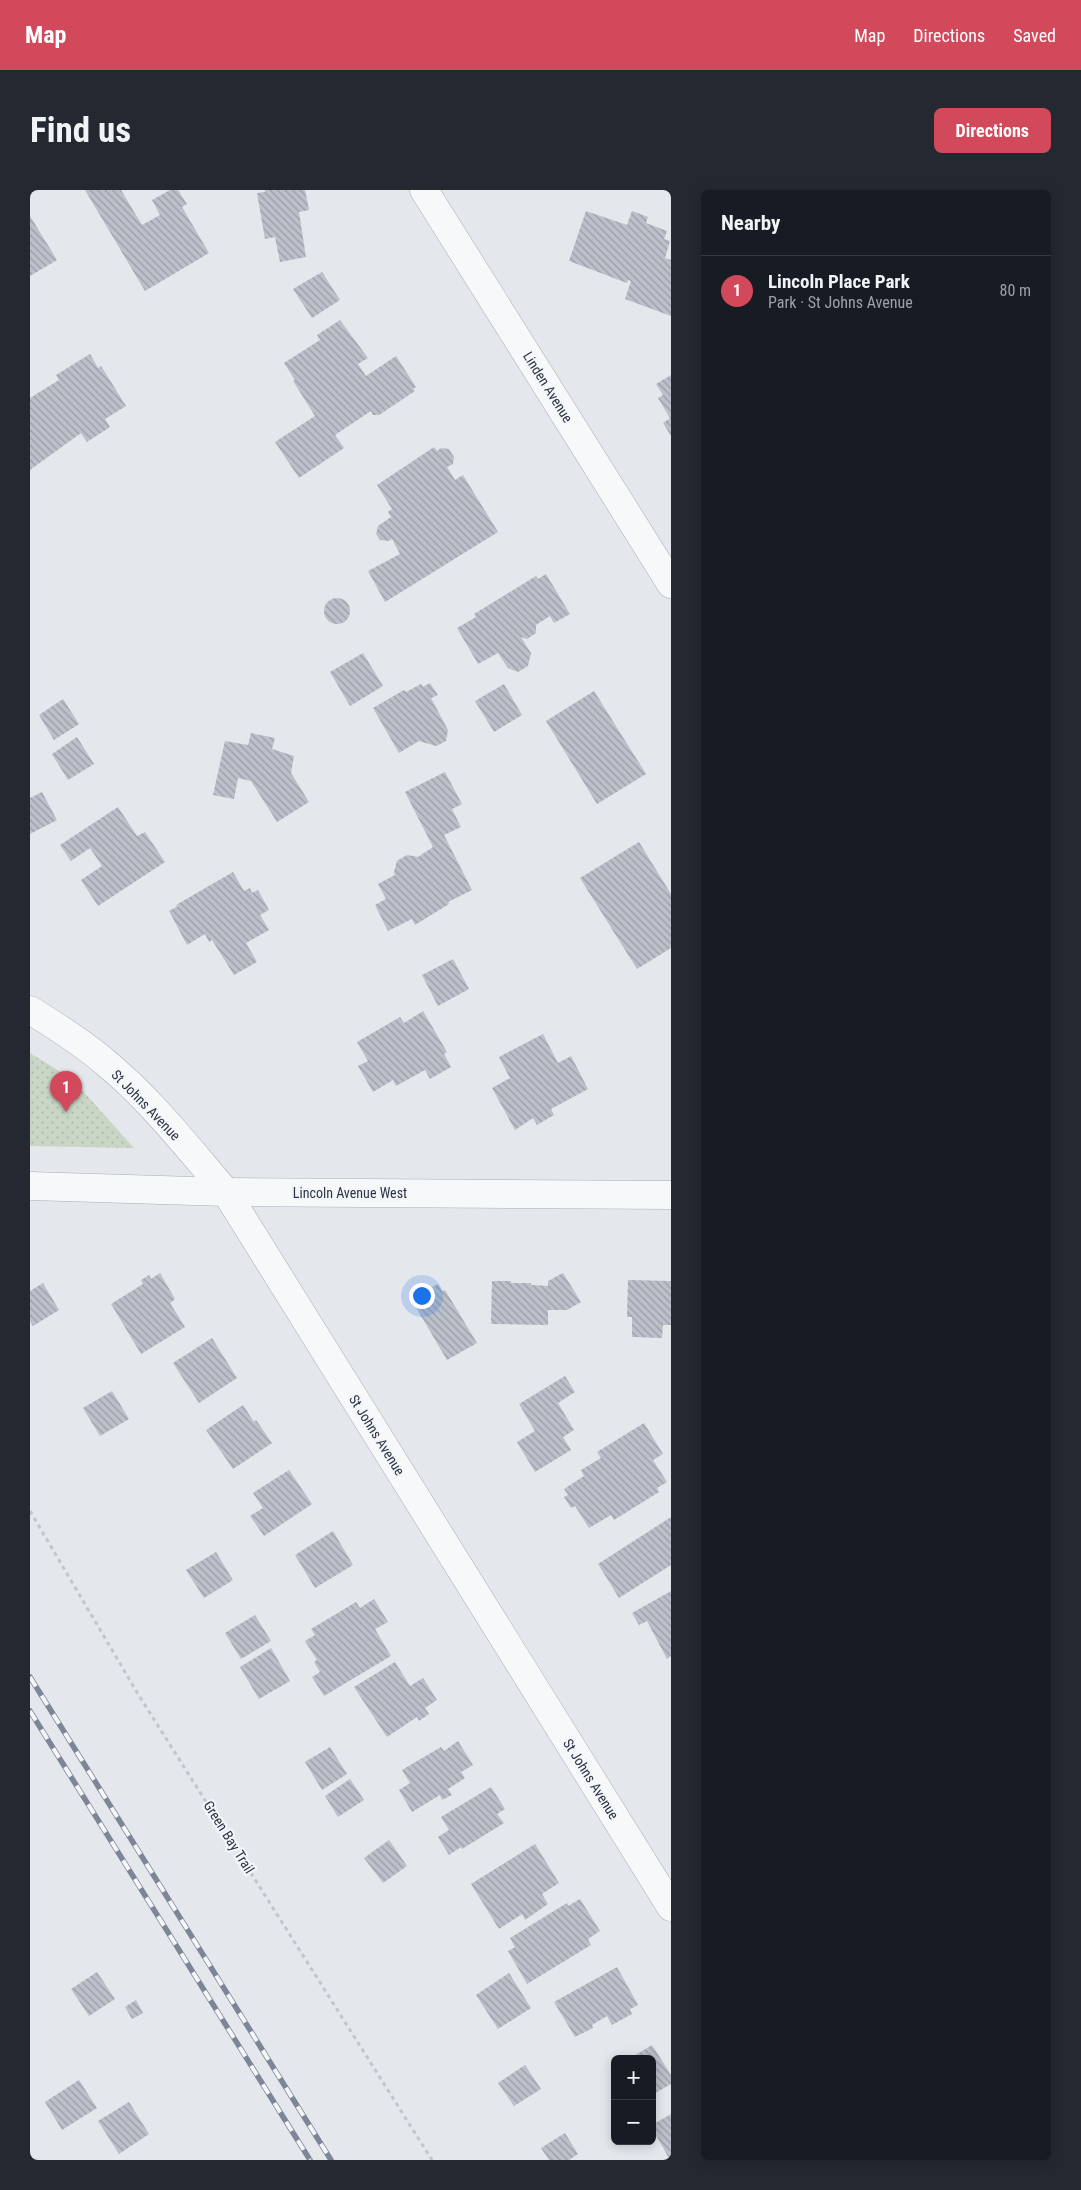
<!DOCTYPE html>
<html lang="en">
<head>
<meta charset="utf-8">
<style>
	body { margin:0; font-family:"Roboto Condensed",sans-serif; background:#242831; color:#f1f3f6 }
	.controls { position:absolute; right:15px; bottom:15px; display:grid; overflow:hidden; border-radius:8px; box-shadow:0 2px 12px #0003 }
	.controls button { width:45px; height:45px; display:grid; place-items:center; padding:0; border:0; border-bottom:1px solid #363941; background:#171b24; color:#f1f3f6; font:25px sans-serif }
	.you { position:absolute; left:391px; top:1105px; width:18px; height:18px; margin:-12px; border:4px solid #fff; border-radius:50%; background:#1a73e8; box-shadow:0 0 0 8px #1a73e833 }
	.badge { display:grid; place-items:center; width:32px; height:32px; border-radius:50%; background:#d1495b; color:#fff; font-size:16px; font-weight:700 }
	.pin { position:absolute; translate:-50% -41px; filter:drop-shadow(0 1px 2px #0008) }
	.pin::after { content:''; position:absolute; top:26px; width:18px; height:15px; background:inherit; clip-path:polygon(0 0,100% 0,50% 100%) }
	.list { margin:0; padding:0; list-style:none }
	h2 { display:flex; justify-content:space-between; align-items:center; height:65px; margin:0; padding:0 20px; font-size:21px }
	h2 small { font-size:16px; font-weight:400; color:#9ea1a6 }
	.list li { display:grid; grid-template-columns:32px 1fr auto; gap:15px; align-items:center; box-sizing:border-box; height:70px; padding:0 20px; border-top:1px solid #363941 }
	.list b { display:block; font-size:19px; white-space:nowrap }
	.list p { margin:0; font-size:16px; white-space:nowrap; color:#9ea1a6 }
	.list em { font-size:16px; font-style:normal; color:#9ea1a6 }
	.map { position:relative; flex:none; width:641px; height:1970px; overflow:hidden; border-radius:8px }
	header { display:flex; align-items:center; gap:30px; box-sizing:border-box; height:70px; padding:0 25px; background:#d1495b; color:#fff }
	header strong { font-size:24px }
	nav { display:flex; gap:28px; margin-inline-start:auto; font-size:18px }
	.intro { display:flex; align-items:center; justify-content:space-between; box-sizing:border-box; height:120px; padding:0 30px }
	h1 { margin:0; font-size:35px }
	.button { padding:12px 22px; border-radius:8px; background:#d1495b; color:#fff; font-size:18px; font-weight:700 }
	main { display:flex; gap:30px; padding:0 30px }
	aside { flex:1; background:#171b24; border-radius:8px; box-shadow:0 2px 12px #0003 }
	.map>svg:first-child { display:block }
	.park { fill:url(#park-dots) }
	.building { fill:url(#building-back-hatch) }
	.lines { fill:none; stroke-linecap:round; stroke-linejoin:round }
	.minor-casing { stroke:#a9aeb7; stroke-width:29 }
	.tertiary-casing { stroke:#a9aeb7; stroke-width:29 }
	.path { stroke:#c2c5cb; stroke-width:3; stroke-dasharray:4 4; stroke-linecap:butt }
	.minor { stroke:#f7f8fa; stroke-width:28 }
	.tertiary { stroke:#f7f8fa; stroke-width:28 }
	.rail-casing { stroke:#7d8696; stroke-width:5.5 }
	.rail { stroke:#f4f6f9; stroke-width:4; stroke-dasharray:11; stroke-linecap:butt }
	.labels { text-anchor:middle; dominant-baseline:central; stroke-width:4.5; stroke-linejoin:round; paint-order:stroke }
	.street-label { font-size:14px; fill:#2b3445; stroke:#f4f6f9 }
</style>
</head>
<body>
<header>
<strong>Map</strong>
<nav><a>Map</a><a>Directions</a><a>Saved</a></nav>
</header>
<div class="intro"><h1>Find us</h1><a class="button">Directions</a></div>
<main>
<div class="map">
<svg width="641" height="1970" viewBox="0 0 641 1970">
	<defs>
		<pattern id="park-dots" width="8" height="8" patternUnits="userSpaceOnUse" patternTransform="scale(1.25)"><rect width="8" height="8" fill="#c9d6c5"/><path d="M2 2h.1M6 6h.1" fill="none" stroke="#adb8ab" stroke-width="1.8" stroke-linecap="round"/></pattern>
		<pattern id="building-back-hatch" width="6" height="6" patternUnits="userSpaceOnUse" patternTransform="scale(1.25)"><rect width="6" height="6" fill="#bbc0ca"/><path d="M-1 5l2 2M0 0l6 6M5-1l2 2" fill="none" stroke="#989da6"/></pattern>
	</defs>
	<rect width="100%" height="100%" fill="#e4e7ec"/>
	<path class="park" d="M0,863L42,889L104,958L0,956Z"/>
	<g class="building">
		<path d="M55,0H91L112,35L130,25L122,10L140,0H148L157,14L152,17L179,63L115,101Z"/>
		<path d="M235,0H275L279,20L269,22L276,67L250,72L245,47L235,49L227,3L235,2Z"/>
		<path d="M556,21L597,35L602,21L618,27L616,33L637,41L634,49L640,51L635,68L641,70V126L595,109L601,91L598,90L597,93L539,71Z"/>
		<path d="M0,26L27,70L0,86Z"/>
		<path d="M292,82L310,110L282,128L263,99Z"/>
		<path d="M310,130L338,168L328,174L336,186L366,166L386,197L383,199L385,201L349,225H343L341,221L305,245L314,258L269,288L245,252L285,226L263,191L265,190L254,173L290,150L287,145Z"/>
		<path d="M60,164L68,178L71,176L96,216L75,229L80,237L57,252L51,243L0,280V208L29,190L26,185Z"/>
		<path d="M641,185V246L633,233L640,228L628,208L633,205L626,194Z"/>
		<path d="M404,257L407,261L411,258L419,259L424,267L423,274L417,277L425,290L433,285L468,342L355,412L338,381L370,364L362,349L358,351L350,350L346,344L348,336L361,327L358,322L362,319L347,295Z"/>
		<path d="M516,384L540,424L524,433L520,426L506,435V443L497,449L491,447L501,463L498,476L488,482L478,478L468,463L448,474L427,438L446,427L444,424L506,386L508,389Z"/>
		<circle cx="307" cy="421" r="13"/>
		<path d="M333,463L353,496L320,516L300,482Z"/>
		<path d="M400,493L408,505L401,508L418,540L416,551L406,556L389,551L369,563L343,518L374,500L376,502L391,494L393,497Z"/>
		<path d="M474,494L492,525L464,542L445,511Z"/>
		<path d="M564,501L616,584L567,614L516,531Z"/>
		<path d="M33,509L49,534L24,550L9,525Z"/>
		<path d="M221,543L245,548L242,559L264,566L261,583L279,612L247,632L221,591L208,588L204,609L183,605L195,551L218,555Z"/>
		<path d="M47,547L64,574L38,590L22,564Z"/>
		<path d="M415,582L432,614L422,619L431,637L414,645L442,700L418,712L419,714L385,735L382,729L358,741L345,715L356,709L348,694L365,685L364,682L367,671L377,665L388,667L403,657L375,602Z"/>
		<path d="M12,602L27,630L0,644V608Z"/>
		<path d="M88,617L107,646L115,642L135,672L68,716L51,690L72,676L60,658L41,671L30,655Z"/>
		<path d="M609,652L641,704V758L607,779L550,688Z"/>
		<path d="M203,682L214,701L220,698L222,703L228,700L239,720L230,725L239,740L216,753L227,772L204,785L182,750L179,752L175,744L157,755L139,721L148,716L146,715Z"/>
		<path d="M423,769L439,799L408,816L392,785Z"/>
		<path d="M393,821L417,862L414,864L421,877L400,889L395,880L366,896L363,890L343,902L328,876L338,871L327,852L370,827L374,833Z"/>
		<path d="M513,844L528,873L541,866L558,899L521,919L524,925L507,935L503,928L485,940L462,898L480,888L469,867Z"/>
		<path d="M130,1083L145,1109L140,1113L155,1137L111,1164L81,1114L113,1094L111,1090L119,1085L121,1089Z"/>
		<path d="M533,1083L551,1112L537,1120H518V1135L461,1134L462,1091H481V1093H501V1095L518,1096V1091Z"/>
		<path d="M598,1090L641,1091V1135H633L632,1148L602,1147V1127H597Z"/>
		<path d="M13,1093L29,1120L3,1136L0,1131V1101Z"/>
		<path d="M408,1094L412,1101L415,1100L447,1153L417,1170L381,1109Z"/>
		<path d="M182,1148L207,1188L169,1213L143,1173Z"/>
		<path d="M535,1186L545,1202L528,1213L544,1240L533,1247L541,1260L505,1282L487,1252L505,1241L489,1214Z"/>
		<path d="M82,1201L99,1229L70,1246L53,1218Z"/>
		<path d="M213,1215L224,1232L226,1230L242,1253L203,1279L176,1240Z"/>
		<path d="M614,1233L633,1264L623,1270L637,1292L627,1298L629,1302L584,1330L581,1325L559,1338L545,1316L541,1318L534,1307L538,1305L534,1299L554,1286L551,1280L571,1268L567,1262Z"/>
		<path d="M259,1280L282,1314L234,1346L220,1326L233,1318L223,1303Z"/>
		<path d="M641,1327V1375L589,1408L568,1374Z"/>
		<path d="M303,1341L323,1375L285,1398L265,1365Z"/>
		<path d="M186,1362L203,1390L174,1408L156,1380Z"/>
		<path d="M641,1401V1466L637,1469L617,1431L609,1435L602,1423Z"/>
		<path d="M344,1409L358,1432L345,1439L361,1466L294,1506L282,1487L290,1482L284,1472L287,1470L275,1451L285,1445L281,1439L326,1412L330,1418Z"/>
		<path d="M225,1425L241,1451L211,1469L195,1443Z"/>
		<path d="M241,1458L260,1491L229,1509L210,1477Z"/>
		<path d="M365,1472L380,1496L393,1488L407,1510L395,1518L399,1524L389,1531L387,1527L357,1547L324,1497Z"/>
		<path d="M428,1551L443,1575L431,1582L435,1588L418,1599L422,1605L412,1610L410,1605L382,1622L369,1600L380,1593L372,1580L411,1557L414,1561Z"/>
		<path d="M300,1557L317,1584L292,1600L275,1572Z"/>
		<path d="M320,1589L334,1610L308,1627L295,1606Z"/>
		<path d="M461,1597L475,1619L467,1624L474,1633L432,1659L431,1657L419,1665L408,1647L419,1640L411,1627Z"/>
		<path d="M359,1650L377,1676L353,1693L334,1668Z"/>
		<path d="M505,1654L529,1693L512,1704L518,1714L495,1730L492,1724L469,1739L441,1694Z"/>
		<path d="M550,1709L570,1741L558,1749L561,1755L497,1794L478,1761L485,1757L480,1748L537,1713L538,1716Z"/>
		<path d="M587,1777L608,1815L600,1819L602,1824L582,1835L577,1826L562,1835L563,1838L545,1847L524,1812Z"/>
		<path d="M67,1782L85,1809L59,1826L41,1799Z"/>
		<path d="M479,1783L501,1818L468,1839L446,1805Z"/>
		<path d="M106,1810L113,1823L102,1829L95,1817Z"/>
		<path d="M622,1855L641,1885V1894L622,1905V1869H599Z"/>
		<path d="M495,1875L511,1899L484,1916L468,1893Z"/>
		<path d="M49,1890L67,1918L32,1940L15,1912Z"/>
		<path d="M99,1912L119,1944L89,1964L68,1931Z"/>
		<path d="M641,1924V1970H640L622,1938V1935Z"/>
		<path d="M535,1943L548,1964L539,1970H519L511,1958Z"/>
	</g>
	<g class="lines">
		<g class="minor-casing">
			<g id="minor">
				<path d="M394,0L641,394"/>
				<path d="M196,1002L641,1005"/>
			</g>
		</g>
		<g class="tertiary-casing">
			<g id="tertiary">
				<path d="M0,820C26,836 53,853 76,873C121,910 158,958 196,1002L641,1717"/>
				<path d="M0,996L196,1002"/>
			</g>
		</g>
		<path class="path" d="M0,1321L108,1504L402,1970"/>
		<use href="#minor" class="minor"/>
		<use href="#tertiary" class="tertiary"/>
		<g class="rail-casing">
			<g id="rail">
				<path d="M0,1487L301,1970"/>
				<path d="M0,1521L280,1970"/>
			</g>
		</g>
		<use href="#rail" class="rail"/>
	</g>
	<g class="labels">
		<g class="street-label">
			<text transform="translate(518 197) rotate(58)">Linden Avenue</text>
			<text transform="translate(116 915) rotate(46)">St Johns Avenue</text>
			<text x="320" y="1003">Lincoln Avenue West</text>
			<text transform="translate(347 1245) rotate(58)">St Johns Avenue</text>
			<text transform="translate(561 1589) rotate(58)">St Johns Avenue</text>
			<text transform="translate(199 1647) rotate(58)">Green Bay Trail</text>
		</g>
	</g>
</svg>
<div class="controls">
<button>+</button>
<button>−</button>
</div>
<div class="you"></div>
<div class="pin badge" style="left:36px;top:922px">1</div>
</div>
<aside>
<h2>Nearby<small></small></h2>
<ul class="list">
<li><span class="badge">1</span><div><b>Lincoln Place Park</b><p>Park · St Johns Avenue</p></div><em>80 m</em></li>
</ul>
</aside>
</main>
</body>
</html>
